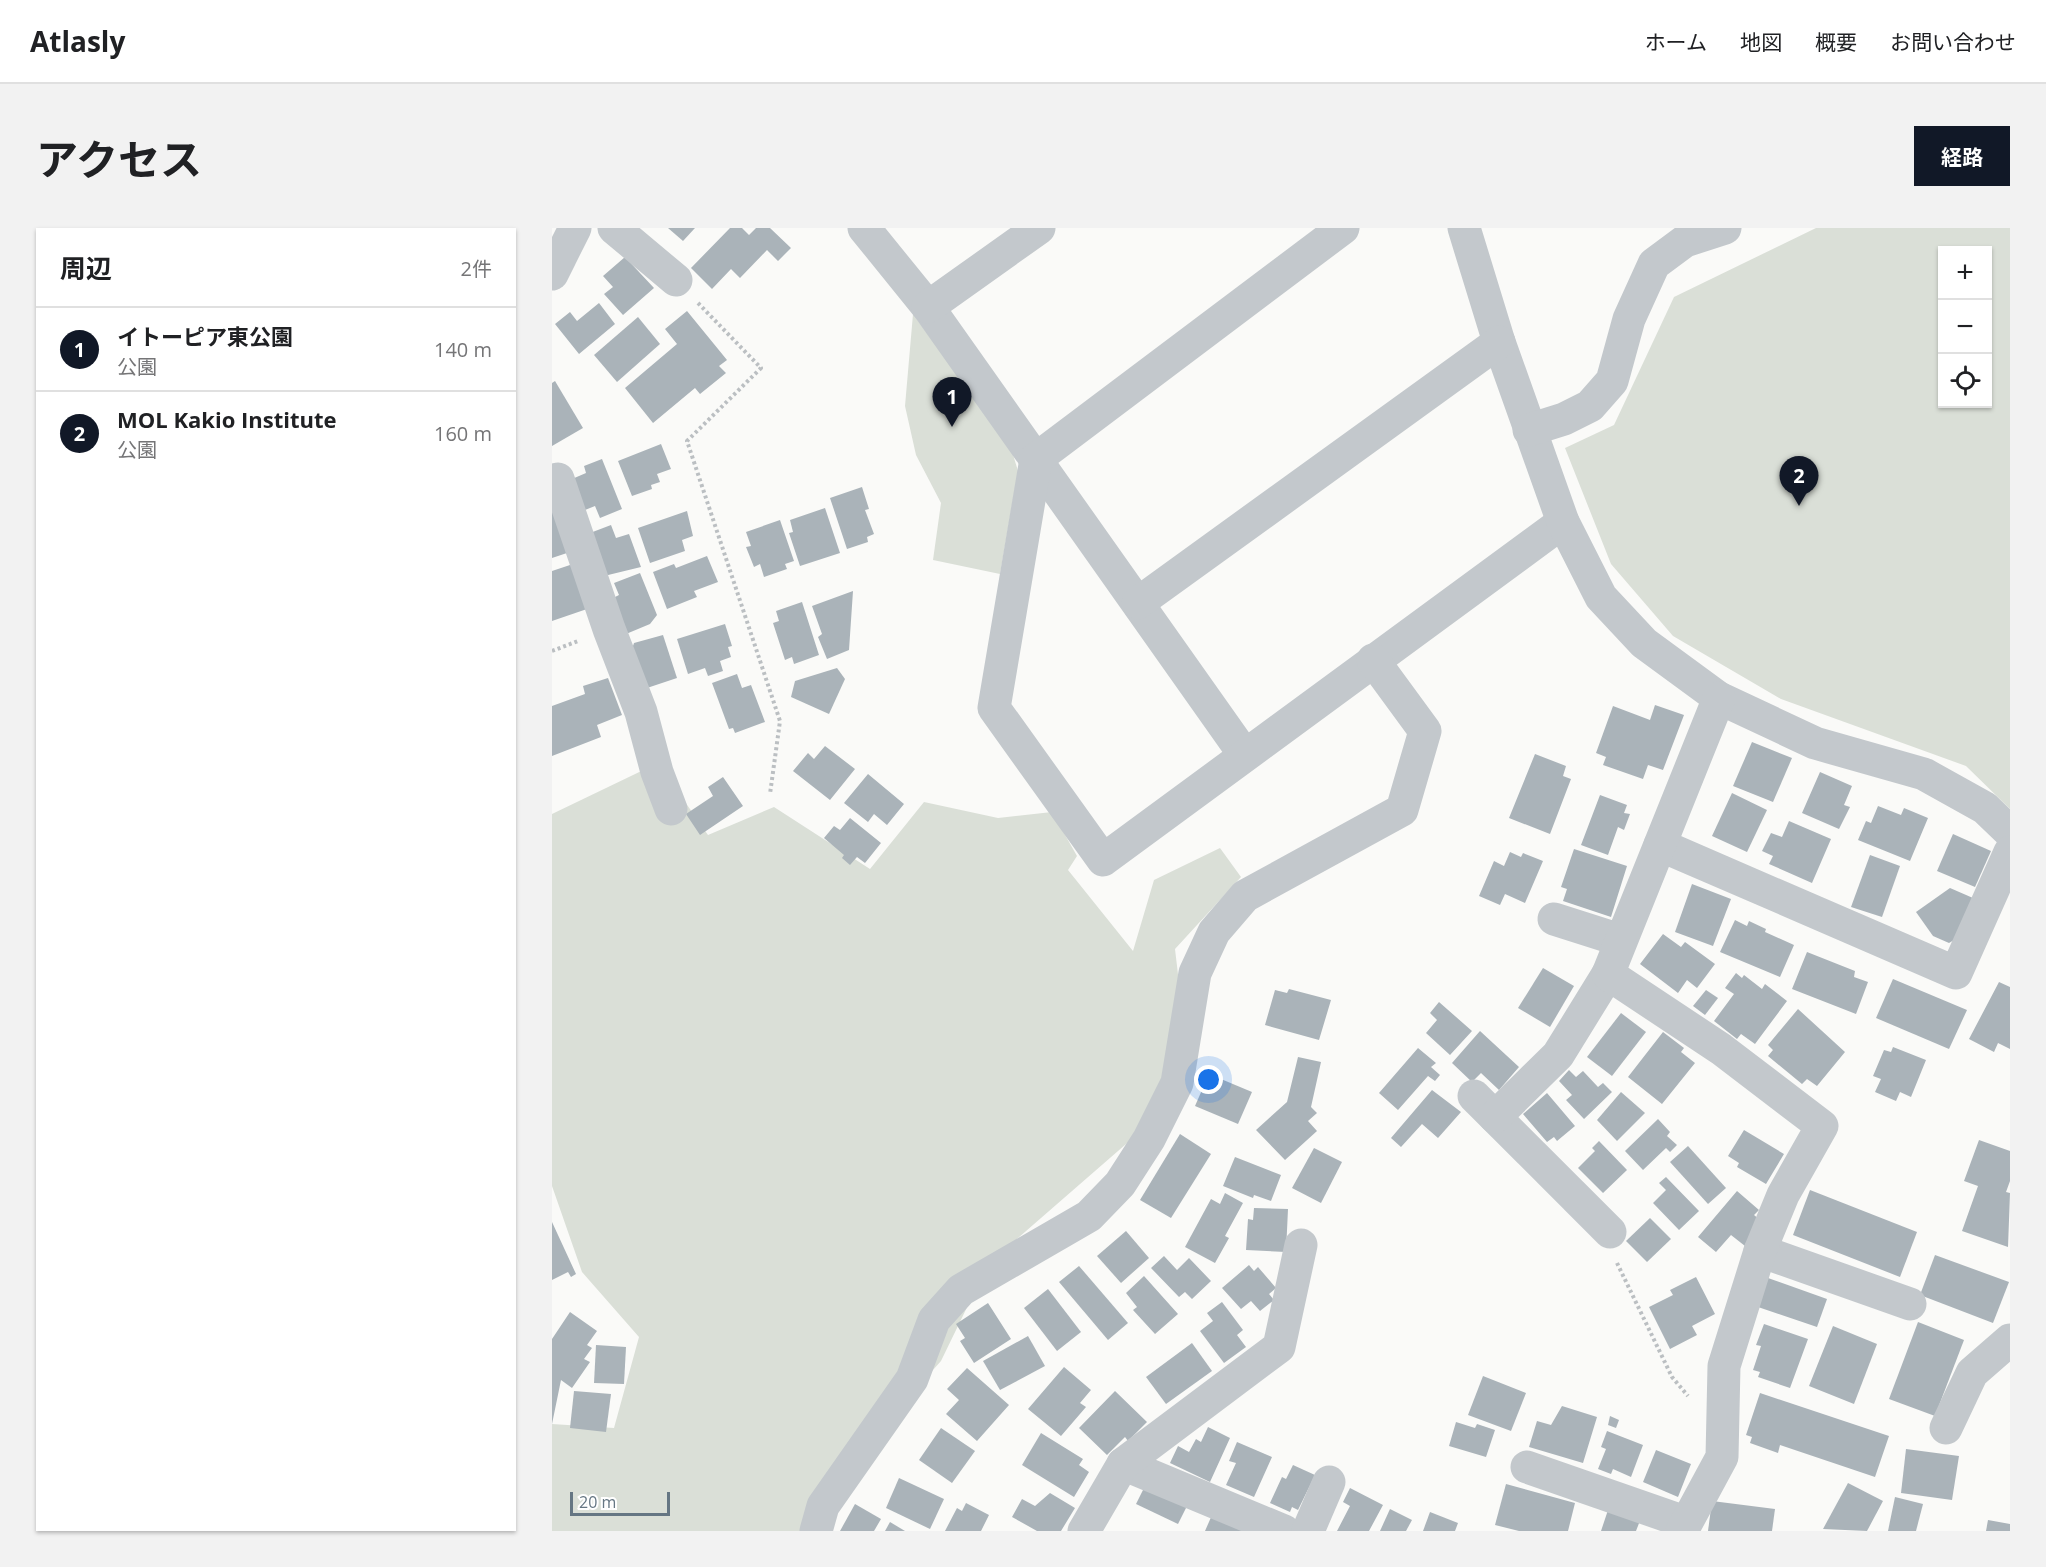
<!DOCTYPE html>
<html lang="ja">
<head>
<meta charset="utf-8">
<style>
	body { margin:0; font-family:"Open Sans","Noto Sans JP",sans-serif; background:#f2f2f2; color:#202124 }
	.controls { position:absolute; right:18px; top:18px; display:grid; overflow:hidden; border-radius:0px; box-shadow:0 2px 4px #0004 }
	.controls button { width:54px; height:54px; display:grid; place-items:center; padding:0; border:0; border-bottom:2px solid #e0e0e0; background:#fff; color:#202124; font:30px sans-serif }
	.scale { position:absolute; left:18px; bottom:15px; width:100px; box-sizing:border-box; padding-left:6px; border:3px solid #657683; border-top:0; font-size:16px; line-height:21px; white-space:nowrap; color:#657683; -webkit-text-stroke:4px #fff; paint-order:stroke }
	.you { position:absolute; left:657px; top:852px; width:21px; height:21px; margin:-15px; border:4px solid #fff; border-radius:50%; background:#1a73e8; box-shadow:0 0 0 9px #1a73e833 }
	.badge { display:grid; place-items:center; width:39px; height:39px; border-radius:50%; background:#111827; color:#fff; font-size:20px; font-weight:700 }
	.pin { position:absolute; translate:-50% -50px; filter:drop-shadow(0 2px 3px #0008) }
	.pin::after { content:''; position:absolute; top:32px; width:21px; height:18px; background:inherit; clip-path:polygon(0 0,100% 0,50% 100%) }
	.list { margin:0; padding:0; list-style:none }
	h2 { display:flex; justify-content:space-between; align-items:center; height:78px; margin:0; padding:0 24px; font-size:26px }
	h2 small { font-size:20px; font-weight:400; color:#757577 }
	.list li { display:grid; grid-template-columns:39px 1fr auto; gap:18px; align-items:center; box-sizing:border-box; height:84px; padding:0 24px; border-top:2px solid #e0e0e0 }
	.list b { display:block; font-size:22px; white-space:nowrap }
	.list p { margin:0; font-size:20px; white-space:nowrap; color:#757577 }
	.list em { font-size:20px; font-style:normal; color:#757577 }
	.icon { flex:none; width:33px; height:33px; fill:none; stroke:currentColor; stroke-width:2; stroke-linecap:round; stroke-linejoin:round }
	.map { position:relative; flex:none; width:1458px; height:1303px; overflow:hidden; border-radius:0px }
	header { display:flex; align-items:center; gap:36px; box-sizing:border-box; height:84px; padding:0 30px; background:#fff; border-bottom:2px solid #e0e0e0 }
	header strong { font-size:28px }
	nav { display:flex; gap:33px; margin-inline-start:auto; font-size:21px }
	.intro { display:flex; align-items:center; justify-content:space-between; box-sizing:border-box; height:144px; padding:0 36px }
	h1 { margin:0; font-size:42px }
	.button { padding:15px 27px; border-radius:0px; background:#111827; color:#fff; font-size:21px; font-weight:700 }
	main { display:flex; gap:36px; padding:0 36px }
	aside { flex:1; background:#fff; border-radius:0px; box-shadow:0 2px 4px #0004 }
	.map>svg:first-child { display:block }
	.green { fill:#dadfd7; fill-rule:evenodd }
	.building { fill:#aab3b9 }
	.lines { fill:none; stroke-linecap:round; stroke-linejoin:round }
	.path { stroke:#bbbfc2; stroke-width:4; stroke-dasharray:3 3; stroke-linecap:butt }
	.minor { stroke:#c3c8cc; stroke-width:33 }
</style>
</head>
<body>
<header>
<strong>Atlasly</strong>
<nav><a>ホーム</a><a>地図</a><a>概要</a><a>お問い合わせ</a></nav>
</header>
<div class="intro"><h1>アクセス</h1><a class="button">経路</a></div>
<main>
<aside>
<h2>周辺<small>2件</small></h2>
<ul class="list">
<li><span class="badge">1</span><div><b>イトーピア東公園</b><p>公園</p></div><em>140 m</em></li>
<li><span class="badge">2</span><div><b>MOL Kakio Institute</b><p>公園</p></div><em>160 m</em></li>
</ul>
</aside>
<div class="map">
<svg width="1458" height="1303" viewBox="0 0 1458 1303">
	<rect width="100%" height="100%" fill="#fafaf8"/>
	<g class="green">
		<path d="M1264,0H1458V581L1414,538L1229,471L1121,408L1059,336L1013,220L1062,197L1122,69ZM1390,22H1436V176H1390Z"/>
		<path d="M361,86L459,220L466,243L448,346L381,332L389,275L364,227L353,178Z"/>
		<path d="M106,535L156,607L222,579L318,641L372,574L446,590L500,584L525,628L516,642L581,723L602,652L668,620L689,649L623,721L632,797L589,903L436,1036L389,1133L262,1275L257,1303H0V1196L62,1200L87,1109L30,1044L0,958V586Z"/>
	</g>
	<g class="building">
		<path d="M116,0H143L131,13Z"/>
		<path d="M178,0H190L197,7L204,0H218L239,20L226,33L215,22L188,50L179,41L160,61L139,40Z"/>
		<path d="M73,29L102,60L71,87L52,66L61,59L51,48Z"/>
		<path d="M47,75L63,96L27,126L3,96L18,84L25,93Z"/>
		<path d="M135,83L175,132L167,138L174,145L148,166L143,160L101,195L73,160L125,116L113,101Z"/>
		<path d="M86,89L108,116L65,154L42,127Z"/>
		<path d="M3,153L31,200L0,218V155Z"/>
		<path d="M109,216L119,241L105,246L108,254L99,257L100,261L80,268L66,233Z"/>
		<path d="M50,231L70,281L48,290L43,278L33,282L20,251L34,245L32,238Z"/>
		<path d="M310,259L317,281L313,282L322,306L315,309L316,314L295,321L278,270Z"/>
		<path d="M273,280L288,325L248,338L237,305L241,304L238,292Z"/>
		<path d="M0,281L15,325L0,330Z"/>
		<path d="M135,283L141,308L130,312L133,323L98,335L86,300Z"/>
		<path d="M228,292L242,333L233,336L235,341L212,349L208,336L202,339L194,319L199,318L194,304Z"/>
		<path d="M59,297L64,310L77,306L89,339L52,348L38,305Z"/>
		<path d="M155,328L166,354L142,363L145,369L115,381L101,344L122,336L124,340Z"/>
		<path d="M21,336L35,381L0,393V343Z"/>
		<path d="M88,345L105,387L98,396L74,406L61,370L67,367L62,355Z"/>
		<path d="M301,363L297,422L275,431L266,409L270,406L260,378Z"/>
		<path d="M250,374L267,427L242,436L240,429L233,432L221,395L227,393L224,383Z"/>
		<path d="M173,396L180,418L176,419L179,429L168,433L171,443L156,448L153,440L136,446L125,411Z"/>
		<path d="M111,407L125,450L92,461L79,424L82,415Z"/>
		<path d="M285,440L293,451L277,486L239,469L243,453Z"/>
		<path d="M185,446L190,460L199,457L213,494L183,505L181,500L177,501L160,455Z"/>
		<path d="M56,450L70,487L45,497L49,509L0,528V478L33,466L31,458Z"/>
		<path d="M1103,477L1132,487L1111,542L1096,537L1091,551L1051,537L1054,529L1044,525L1061,478L1098,492Z"/>
		<path d="M1200,514L1240,530L1221,574L1181,558Z"/>
		<path d="M273,518L303,541L278,572L241,543L256,525L262,531Z"/>
		<path d="M983,526L1014,538L1011,548L1019,551L998,606L957,590Z"/>
		<path d="M1268,544L1300,558L1292,577L1298,579L1287,601L1250,585Z"/>
		<path d="M316,546L352,576L335,597L322,586L316,594L292,575Z"/>
		<path d="M171,549L191,578L148,607L134,586L161,568L156,559Z"/>
		<path d="M1180,565L1215,582L1195,624L1160,608Z"/>
		<path d="M1048,567L1075,577L1072,585L1078,586L1072,602L1066,599L1056,627L1029,617Z"/>
		<path d="M1326,578L1349,587L1352,580L1376,590L1358,633L1306,612L1314,593L1319,595Z"/>
		<path d="M298,590L329,615L313,635L305,629L298,637L290,630L292,627L272,610L282,598L288,602Z"/>
		<path d="M1237,593L1279,611L1260,655L1217,636L1221,628L1210,623L1219,605L1230,609Z"/>
		<path d="M1401,606L1439,623L1423,659L1385,643Z"/>
		<path d="M1022,621L1075,638L1059,689L1011,673L1015,661L1009,659Z"/>
		<path d="M958,624L969,629L971,625L991,633L973,675L953,666L948,677L927,668L942,633L952,638Z"/>
		<path d="M1318,627L1348,638L1330,689L1299,679Z"/>
		<path d="M1140,656L1179,671L1161,718L1123,704Z"/>
		<path d="M1398,660L1421,670L1402,712L1397,715L1381,708L1364,684Z"/>
		<path d="M1183,692L1195,698L1197,693L1214,701L1213,704L1242,717L1228,749L1168,724Z"/>
		<path d="M1111,706L1129,719L1133,714L1163,736L1145,760L1135,752L1126,765L1088,736Z"/>
		<path d="M1255,724L1303,743L1302,749L1316,754L1304,786L1240,761Z"/>
		<path d="M991,740L1022,758L998,799L966,780Z"/>
		<path d="M1184,745L1190,750L1192,747L1210,761L1213,756L1235,773L1203,816L1189,806L1185,811L1162,793L1182,766L1173,760Z"/>
		<path d="M1341,751L1415,782L1397,821L1324,790Z"/>
		<path d="M1447,754L1458,759V821L1446,815L1442,824L1417,811Z"/>
		<path d="M737,761L779,772L767,812L713,797L723,762L735,765Z"/>
		<path d="M1154,762L1166,770L1153,787L1141,778Z"/>
		<path d="M887,774L920,803L898,827L874,805L885,792L878,785Z"/>
		<path d="M1246,781L1293,824L1265,858L1255,851L1250,856L1216,828L1221,822L1216,817Z"/>
		<path d="M1069,785L1094,804L1060,848L1035,829Z"/>
		<path d="M928,803L967,839L947,862L929,845L920,854L900,835Z"/>
		<path d="M1111,804L1132,820L1129,824L1143,835L1110,876L1076,849Z"/>
		<path d="M1341,819L1374,832L1359,869L1348,864L1344,873L1323,864L1329,851L1321,848L1332,822L1339,824Z"/>
		<path d="M866,820L884,835L879,839L888,847L883,853L876,848L846,882L827,865Z"/>
		<path d="M746,829L769,834L759,879L765,885L756,893L765,903L733,932L704,902L735,874Z"/>
		<path d="M1017,842L1024,849L1031,843L1046,859L1051,855L1060,864L1032,891L1014,872L1020,867L1007,853Z"/>
		<path d="M657,846L700,864L686,896L643,878Z"/>
		<path d="M880,862L909,884L886,910L870,896L849,919L839,910Z"/>
		<path d="M1069,864L1093,885L1065,913L1045,892Z"/>
		<path d="M995,865L1023,898L1005,913L1002,909L995,914L971,886Z"/>
		<path d="M1106,891L1118,904L1115,908L1125,917L1118,924L1114,920L1091,942L1073,923Z"/>
		<path d="M1192,902L1232,926L1214,956L1185,939L1187,935L1176,928Z"/>
		<path d="M628,906L659,926L619,990L588,972Z"/>
		<path d="M1427,912L1458,923V953L1454,964L1458,965L1456,1019L1410,1003L1426,958L1412,953Z"/>
		<path d="M1047,913L1075,942L1051,965L1026,940L1043,923L1040,920Z"/>
		<path d="M1136,918L1174,960L1156,976L1118,934Z"/>
		<path d="M762,920L790,934L769,975L740,960Z"/>
		<path d="M683,929L729,947L719,973L702,967L701,970L671,958Z"/>
		<path d="M1114,949L1147,983L1127,1002L1101,975L1114,962L1107,955Z"/>
		<path d="M1258,962L1365,1004L1348,1049L1241,1007Z"/>
		<path d="M1185,963L1207,982L1202,987L1208,992L1193,1018L1179,1007L1164,1024L1146,1009Z"/>
		<path d="M673,965L691,975L673,1008L677,1010L663,1035L633,1019L659,971L668,976Z"/>
		<path d="M702,980L736,981L734,1024L694,1022L696,991L701,992Z"/>
		<path d="M1098,990L1119,1011L1095,1034L1074,1013Z"/>
		<path d="M0,994L24,1046L19,1049L16,1044L0,1052Z"/>
		<path d="M574,1003L597,1030L569,1055L545,1028Z"/>
		<path d="M1383,1027L1457,1054L1441,1095L1368,1067Z"/>
		<path d="M612,1028L625,1042L637,1030L659,1053L640,1071L633,1064L627,1069L599,1040Z"/>
		<path d="M697,1037L702,1043L706,1039L724,1060L717,1066L722,1072L708,1083L699,1073L689,1081L670,1060Z"/>
		<path d="M527,1038L576,1095L556,1112L507,1054Z"/>
		<path d="M592,1048L626,1086L603,1106L581,1082L585,1079L574,1065Z"/>
		<path d="M1144,1049L1163,1086L1140,1098L1145,1107L1118,1121L1097,1079L1121,1067L1118,1062Z"/>
		<path d="M1216,1050L1275,1071L1265,1099L1206,1079Z"/>
		<path d="M496,1061L529,1104L505,1123L472,1080Z"/>
		<path d="M670,1074L691,1102L685,1107L694,1119L672,1135L648,1103L661,1093L655,1085Z"/>
		<path d="M436,1075L459,1111L422,1135L408,1113L413,1110L404,1096Z"/>
		<path d="M18,1084L45,1103L35,1117L40,1120L32,1131L38,1134L20,1160L9,1152L0,1196V1111Z"/>
		<path d="M1366,1094L1412,1112L1383,1188L1337,1171Z"/>
		<path d="M1212,1096L1256,1111L1238,1160L1206,1149L1208,1144L1201,1142L1209,1118L1204,1117Z"/>
		<path d="M1281,1098L1325,1116L1302,1176L1257,1158Z"/>
		<path d="M476,1108L493,1138L448,1162L431,1133Z"/>
		<path d="M640,1115L660,1143L614,1176L594,1149Z"/>
		<path d="M44,1117L74,1119L72,1156L42,1155Z"/>
		<path d="M512,1139L539,1162L528,1175L534,1179L509,1208L476,1181Z"/>
		<path d="M415,1140L457,1177L425,1213L394,1186L407,1172L395,1161Z"/>
		<path d="M931,1148L974,1165L959,1203L916,1187Z"/>
		<path d="M22,1163L59,1166L54,1204L18,1200Z"/>
		<path d="M563,1163L595,1194L576,1213L573,1209L555,1227L527,1200Z"/>
		<path d="M1208,1165L1337,1208L1323,1249L1228,1217L1226,1225L1198,1215L1200,1209L1194,1207Z"/>
		<path d="M1010,1178L1045,1189L1031,1235L977,1219L985,1193L999,1197Z"/>
		<path d="M1058,1188L1067,1192L1064,1200L1056,1197Z"/>
		<path d="M904,1194L923,1200L925,1196L943,1202L934,1229L897,1218Z"/>
		<path d="M656,1199L678,1210L658,1254L618,1235L626,1218L637,1224L644,1211L649,1214Z"/>
		<path d="M389,1200L423,1223L400,1255L367,1232Z"/>
		<path d="M1055,1203L1091,1217L1079,1249L1061,1241L1059,1246L1046,1241L1054,1221L1049,1219Z"/>
		<path d="M489,1205L531,1231L527,1237L537,1244L522,1269L470,1237Z"/>
		<path d="M685,1214L720,1229L702,1269L674,1257L684,1235L677,1233Z"/>
		<path d="M1354,1221L1407,1228L1400,1272L1349,1265Z"/>
		<path d="M1104,1222L1139,1236L1126,1269L1091,1254Z"/>
		<path d="M741,1237L763,1247L746,1282L740,1279L738,1284L718,1275L730,1249L734,1251Z"/>
		<path d="M347,1250L392,1271L378,1301L334,1280Z"/>
		<path d="M595,1254L637,1274L626,1296L584,1276Z"/>
		<path d="M1296,1255L1331,1273L1315,1303L1271,1301Z"/>
		<path d="M954,1256L1023,1275L1016,1303H967L943,1297Z"/>
		<path d="M798,1260L831,1277L817,1303H785L798,1278L791,1274Z"/>
		<path d="M498,1265L523,1280L509,1303H485L460,1289L470,1271L483,1278Z"/>
		<path d="M1343,1269L1371,1276L1364,1303H1336Z"/>
		<path d="M1160,1273L1223,1281L1220,1303H1156Z"/>
		<path d="M414,1275L437,1287L429,1303H393L405,1280L410,1283Z"/>
		<path d="M303,1276L329,1291L322,1303H288Z"/>
		<path d="M1057,1279L1089,1290L1084,1303H1049Z"/>
		<path d="M838,1281L860,1292L854,1303H828Z"/>
		<path d="M878,1284L906,1295L903,1303H871Z"/>
		<path d="M660,1287L696,1303H653Z"/>
		<path d="M1436,1292L1458,1296V1303H1434Z"/>
		<path d="M338,1294L353,1303H333Z"/>
	</g>
	<g class="lines">
		<g class="path">
			<path d="M146,75L209,140L135,213L228,493L218,566"/>
			<path d="M0,423L26,413"/>
			<path d="M1065,1035L1120,1149L1136,1168"/>
		</g>
		<g class="minor">
			<path d="M62,0L124,52"/>
			<path d="M312,0L376,79L692,526"/>
			<path d="M791,0L484,231L442,480L551,632L1011,294"/>
			<path d="M912,0L947,114L1011,294L1049,369L1092,415L1167,470L1263,515L1372,546L1433,580L1458,604"/>
			<path d="M0,46L23,0"/>
			<path d="M376,79L487,0"/>
			<path d="M977,202L1012,191L1038,178L1060,153L1077,91L1102,36L1133,13L1173,0"/>
			<path d="M0,253L6,251L57,401L89,484L105,544L119,581"/>
			<path d="M586,375L947,114"/>
			<path d="M1108,617L1404,745L1458,624"/>
			<path d="M1002,691L1068,712"/>
			<path d="M922,868L1058,1004"/>
			<path d="M943,889L1006,827L1056,746"/>
			<path d="M1208,1023L1358,1076"/>
			<path d="M1394,1200L1420,1145L1458,1112"/>
			<path d="M571,1236L732,1303"/>
			<path d="M975,1239L1133,1294"/>
			<path d="M264,1303L271,1278L360,1151L382,1092L409,1062L537,988L568,956L597,911L625,855L643,745L662,704L693,668L850,582L873,503L821,432"/>
			<path d="M532,1303L571,1236L727,1119L749,1017"/>
			<path d="M756,1303L777,1254"/>
			<path d="M1130,1303L1170,1229L1172,1138L1208,1023L1231,967L1270,898L1169,821L1056,746L1167,470"/>
		</g>
	</g>
</svg>
<div class="controls">
<button>+</button>
<button>−</button>
<button><svg class="icon" aria-label="locate" viewBox="0 0 24 24"><circle cx="12" cy="12" r="6"/><path d="M12 2v4M12 18v4M2 12h4M18 12h4"/></svg></button>
</div>
<div class="scale">20 m</div>
<div class="you"></div>
<div class="pin badge" style="left:400px;top:199px">1</div>
<div class="pin badge" style="left:1247px;top:278px">2</div>
</div>
</main>
</body>
</html>
